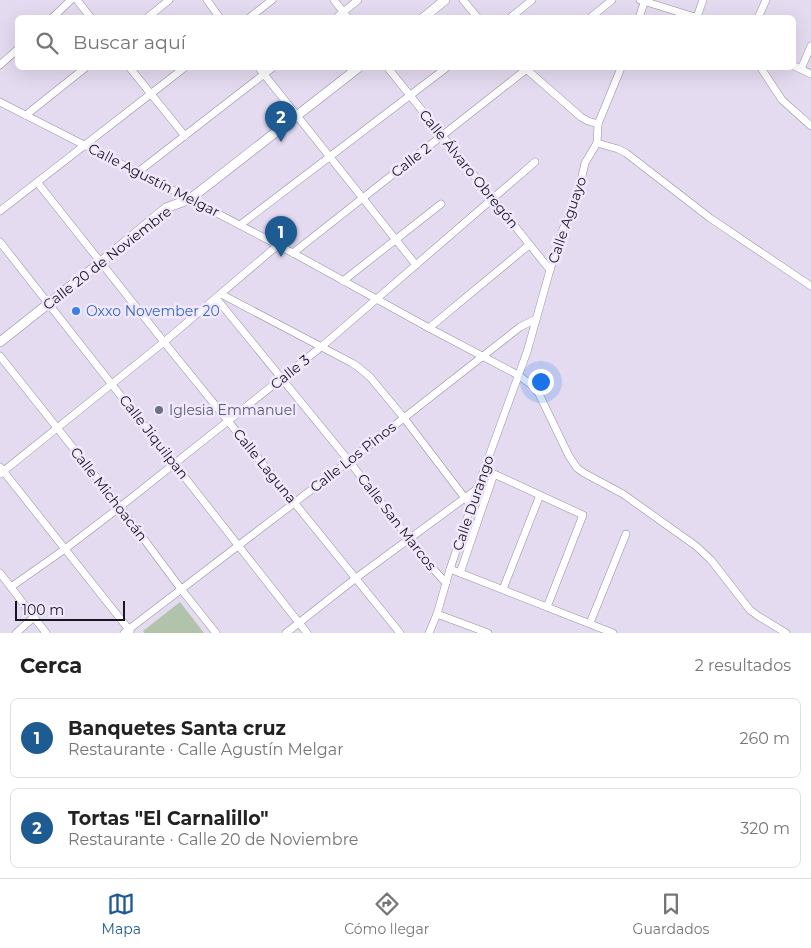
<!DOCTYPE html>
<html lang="es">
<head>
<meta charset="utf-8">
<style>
	body { margin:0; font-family:Montserrat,sans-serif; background:#f6f6f6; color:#222 }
	.scale { position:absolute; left:15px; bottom:12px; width:110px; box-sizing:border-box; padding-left:5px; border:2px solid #1a161e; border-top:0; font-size:14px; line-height:18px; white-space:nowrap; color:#1a161e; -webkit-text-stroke:4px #f2e8fe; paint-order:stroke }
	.you { position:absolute; left:540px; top:381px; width:18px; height:18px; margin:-12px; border:4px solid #fff; border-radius:50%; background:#1a73e8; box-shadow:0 0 0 8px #1a73e833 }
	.badge { display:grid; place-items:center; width:32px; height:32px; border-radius:50%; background:#1e5b92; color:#fff; font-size:16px; font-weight:700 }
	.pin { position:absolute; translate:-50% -41px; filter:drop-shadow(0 1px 2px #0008) }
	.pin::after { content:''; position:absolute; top:26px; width:18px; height:15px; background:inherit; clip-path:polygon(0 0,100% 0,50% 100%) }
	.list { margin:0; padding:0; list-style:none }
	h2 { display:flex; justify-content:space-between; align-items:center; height:65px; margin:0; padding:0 20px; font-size:21px }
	h2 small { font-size:16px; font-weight:400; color:#767676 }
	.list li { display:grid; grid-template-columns:32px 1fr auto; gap:15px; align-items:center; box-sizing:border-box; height:80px; margin:0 10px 10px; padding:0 10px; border:1px solid #e0e0e0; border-radius:8px }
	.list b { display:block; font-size:19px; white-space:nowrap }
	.list p { margin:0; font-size:16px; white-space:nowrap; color:#767676 }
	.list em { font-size:16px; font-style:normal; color:#767676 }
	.icon { flex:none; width:28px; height:28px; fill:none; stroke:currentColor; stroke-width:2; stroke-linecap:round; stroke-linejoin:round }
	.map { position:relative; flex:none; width:811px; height:633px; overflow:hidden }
	.search { position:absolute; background:#fff; box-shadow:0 5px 20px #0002; left:15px; right:15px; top:15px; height:55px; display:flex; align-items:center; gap:12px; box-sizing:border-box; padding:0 18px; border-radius:8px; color:#767676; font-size:19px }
	.sheet { height:245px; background:#fff }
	nav { display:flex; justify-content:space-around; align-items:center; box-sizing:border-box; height:70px; border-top:1px solid #e0e0e0; background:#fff; font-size:14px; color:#767676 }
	nav a { display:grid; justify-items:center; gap:2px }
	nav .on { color:#1e5b92 }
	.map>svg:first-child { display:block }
	.green { fill:#b2c3ac }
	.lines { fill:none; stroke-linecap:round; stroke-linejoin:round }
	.minor-casing { stroke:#968da1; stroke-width:8 }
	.tertiary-casing { stroke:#968da1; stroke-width:10 }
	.minor { stroke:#fff; stroke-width:7 }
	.tertiary { stroke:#fff; stroke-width:9 }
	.shop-dot { fill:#3f7fe0; stroke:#f2e8fe; stroke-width:2 }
	.worship-dot { fill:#6b7280; stroke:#f2e8fe; stroke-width:2 }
	.labels { text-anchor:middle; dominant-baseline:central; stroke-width:5; stroke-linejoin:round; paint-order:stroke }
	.street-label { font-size:14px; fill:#1a161e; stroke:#f2e8fe }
	.shop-label { font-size:14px; fill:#366cbe; stroke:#f2e8fe; text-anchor:start }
	.worship-label { font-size:14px; fill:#5b616d; stroke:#f2e8fe; text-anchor:start }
</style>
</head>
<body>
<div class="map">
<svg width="811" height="633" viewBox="0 0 811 633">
	<rect width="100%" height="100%" fill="#e5dbf1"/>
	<path class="green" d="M180,602L204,633H144L143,631Z"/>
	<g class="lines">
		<g class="minor-casing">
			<g id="minor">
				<path d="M77,0L91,18"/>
				<path d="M207,0L220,18"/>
				<path d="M334,0L348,18"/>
				<path d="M463,0L478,18"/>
				<path d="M640,0L698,18"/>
				<path d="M697,17L703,0"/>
				<path d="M52,18L71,0"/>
				<path d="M147,18L169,0"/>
				<path d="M249,18L272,0"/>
				<path d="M336,18L358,0"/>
				<path d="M510,18L532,0"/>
				<path d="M590,18L612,0"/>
				<path d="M639,18L645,0"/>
				<path d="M758,18L766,0"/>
				<path d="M0,65L18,49"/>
				<path d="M794,66L811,74"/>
				<path d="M130,68L185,136"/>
				<path d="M259,68L416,265"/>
				<path d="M388,68L550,270"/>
				<path d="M525,68L581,117L588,121L598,124"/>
				<path d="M761,68L782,100L811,126"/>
				<path d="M801,69L811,46"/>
				<path d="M0,102L190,199L293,253L429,328L518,375L533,386L539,394L569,456L577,468L584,473L623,494L696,546L711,560L750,610L758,616L786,633"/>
				<path d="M26,115L85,68"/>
				<path d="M597,143L618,149L626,153L710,218L811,286"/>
				<path d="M138,172L272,68"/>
				<path d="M37,182L164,342L400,633"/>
				<path d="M0,211L184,68"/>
				<path d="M240,225L446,68"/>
				<path d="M0,242L307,633"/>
				<path d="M293,253L528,68"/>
				<path d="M343,281L441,204"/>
				<path d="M221,294L352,363L358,367L370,377L404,418L471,506"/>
				<path d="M216,298L349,461L427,562L446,583"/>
				<path d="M429,328L529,245"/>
				<path d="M0,356L120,507L181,589L216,633"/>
				<path d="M0,467L130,631"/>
				<path d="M0,474L164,342L278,245"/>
				<path d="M450,569L613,633"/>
				<path d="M0,573L46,633"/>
				<path d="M460,573L494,474L583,515L547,607"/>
				<path d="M11,587L65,549L120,507L321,347L535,162"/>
				<path d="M503,589L540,495"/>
				<path d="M437,614L488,633"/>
				<path d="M590,623L626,534"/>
				<path d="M16,633L34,617"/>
				<path d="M124,633L349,461L520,327L536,319"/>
				<path d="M286,633L356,578L477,489"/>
				<path d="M429,633L437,614L450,569L477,489L527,352L550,270L563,229L576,203L585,163L597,143L598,124L621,68"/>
			</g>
		</g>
		<g class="tertiary-casing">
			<g id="tertiary">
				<path d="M423,18L445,0"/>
				<path d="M0,342L101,262L166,208L190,199L358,68"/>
			</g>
		</g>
		<use href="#minor" class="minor"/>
		<use href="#tertiary" class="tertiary"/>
	</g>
	<circle class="shop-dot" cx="76" cy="311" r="5"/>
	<circle class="worship-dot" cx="159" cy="410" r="5"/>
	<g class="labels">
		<g class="street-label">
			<text transform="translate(411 160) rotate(-38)">Calle 2</text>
			<text transform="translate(469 169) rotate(51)">Calle Álvaro Obregón</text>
			<text transform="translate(154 180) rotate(27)">Calle Agustín Melgar</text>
			<text transform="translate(567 220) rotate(-71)">Calle Aguayo</text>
			<text transform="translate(107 258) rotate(-38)">Calle 20 de Noviembre</text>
			<text transform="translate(290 372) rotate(-39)">Calle 3</text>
			<text transform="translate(154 437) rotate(52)">Calle Jiquilpan</text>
			<text transform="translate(353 457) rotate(-38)">Calle Los Pinos</text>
			<text transform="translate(265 466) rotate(51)">Calle Laguna</text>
			<text transform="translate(109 494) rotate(52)">Calle Michoacán</text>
			<text transform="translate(473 503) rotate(-71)">Calle Durango</text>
			<text transform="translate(397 522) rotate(52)">Calle San Marcos</text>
		</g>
		<g class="shop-label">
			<text x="86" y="311">Oxxo November 20</text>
		</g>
		<g class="worship-label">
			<text x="169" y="410">Iglesia Emmanuel</text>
		</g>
	</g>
</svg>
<div class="scale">100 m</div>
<div class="you"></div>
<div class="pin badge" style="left:281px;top:257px">1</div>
<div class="pin badge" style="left:281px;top:142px">2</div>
<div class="search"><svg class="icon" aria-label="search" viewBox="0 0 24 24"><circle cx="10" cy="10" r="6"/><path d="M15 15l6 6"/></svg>Buscar aquí</div>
</div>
<section class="sheet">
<h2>Cerca<small>2 resultados</small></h2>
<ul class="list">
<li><span class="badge">1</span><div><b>Banquetes Santa cruz</b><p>Restaurante · Calle Agustín Melgar</p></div><em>260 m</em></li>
<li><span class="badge">2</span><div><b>Tortas &quot;El Carnalillo&quot;</b><p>Restaurante · Calle 20 de Noviembre</p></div><em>320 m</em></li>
</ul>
</section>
<nav>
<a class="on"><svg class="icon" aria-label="map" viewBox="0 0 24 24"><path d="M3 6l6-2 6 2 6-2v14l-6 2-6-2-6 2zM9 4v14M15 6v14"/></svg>Mapa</a>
<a><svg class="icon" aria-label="directions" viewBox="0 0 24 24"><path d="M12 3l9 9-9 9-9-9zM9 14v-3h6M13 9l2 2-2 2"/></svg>Cómo llegar</a>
<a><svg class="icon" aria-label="saved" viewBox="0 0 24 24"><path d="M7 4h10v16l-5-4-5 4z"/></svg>Guardados</a>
</nav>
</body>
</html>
